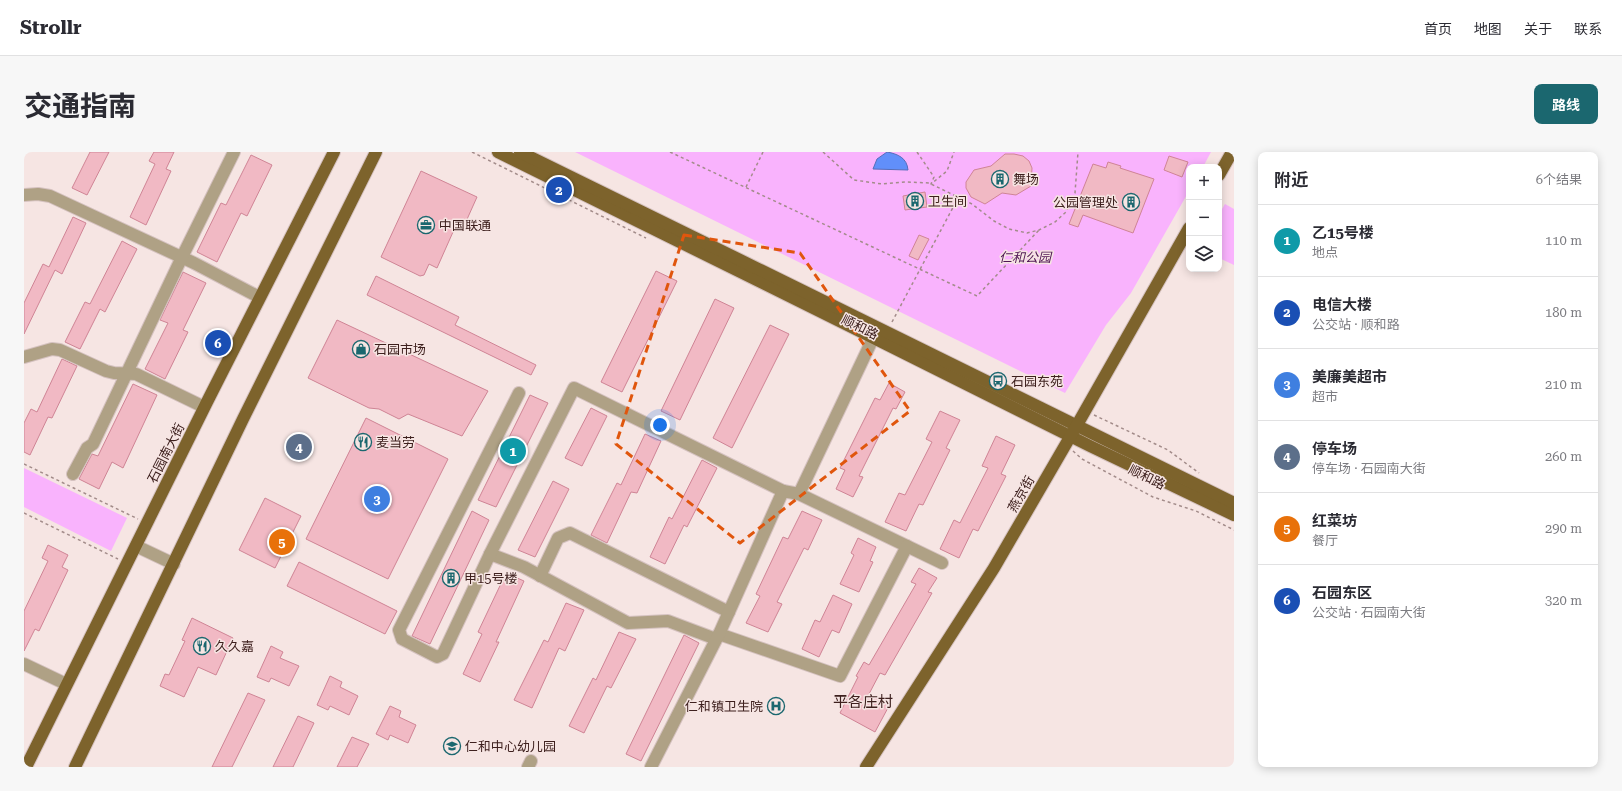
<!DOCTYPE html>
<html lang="zh">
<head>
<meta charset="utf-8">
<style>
	body { margin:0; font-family:"Roboto Serif","Noto Sans SC",serif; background:#f7f7f7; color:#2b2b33 }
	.controls { position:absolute; right:12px; top:12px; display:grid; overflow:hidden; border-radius:8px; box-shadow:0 2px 10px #0003 }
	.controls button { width:36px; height:36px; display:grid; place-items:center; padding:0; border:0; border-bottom:1px solid #e1e1e2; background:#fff; color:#2b2b33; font:20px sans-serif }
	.you { position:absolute; left:636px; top:273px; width:14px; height:14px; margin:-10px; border:3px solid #fff; border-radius:50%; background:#1a73e8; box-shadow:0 0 0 6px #1a73e833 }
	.badge { display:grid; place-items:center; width:26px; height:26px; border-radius:50%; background:#1b676f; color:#fff; font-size:13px; font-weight:700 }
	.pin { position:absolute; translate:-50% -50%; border:2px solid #fff; box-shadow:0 1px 4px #0006 }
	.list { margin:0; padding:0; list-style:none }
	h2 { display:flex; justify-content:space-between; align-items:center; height:52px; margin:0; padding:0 16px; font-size:17px }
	h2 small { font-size:13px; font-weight:400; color:#7c7c81 }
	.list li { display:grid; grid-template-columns:26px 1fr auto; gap:12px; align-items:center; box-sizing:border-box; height:72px; padding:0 16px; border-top:1px solid #e1e1e2 }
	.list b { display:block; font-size:15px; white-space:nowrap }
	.list p { margin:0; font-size:13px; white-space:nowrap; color:#7c7c81 }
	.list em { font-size:13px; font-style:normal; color:#7c7c81 }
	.icon { flex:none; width:22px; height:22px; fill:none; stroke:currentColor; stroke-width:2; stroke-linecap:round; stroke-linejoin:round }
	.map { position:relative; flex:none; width:1210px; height:615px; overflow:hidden; border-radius:8px }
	header { display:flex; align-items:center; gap:24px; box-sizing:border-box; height:56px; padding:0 20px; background:#fff; border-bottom:1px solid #e1e1e2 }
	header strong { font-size:19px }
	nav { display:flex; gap:22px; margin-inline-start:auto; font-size:14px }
	.intro { display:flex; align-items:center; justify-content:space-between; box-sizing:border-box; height:96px; padding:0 24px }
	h1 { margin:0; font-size:28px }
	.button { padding:10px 18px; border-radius:8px; background:#1b676f; color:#fff; font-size:14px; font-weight:700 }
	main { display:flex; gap:24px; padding:0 24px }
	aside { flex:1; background:#fff; border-radius:8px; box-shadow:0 2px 10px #0003 }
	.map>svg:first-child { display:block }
	.green { fill:#f9b3fd }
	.water { fill:#618ffa; stroke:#566eb8 }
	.building { fill:#f1b9c4; stroke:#cf8495 }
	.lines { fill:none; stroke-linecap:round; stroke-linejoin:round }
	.minor-casing { stroke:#d5c2c0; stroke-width:14 }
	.major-casing { stroke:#d5c2c0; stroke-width:14 }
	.path { stroke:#a38c8a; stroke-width:1.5; stroke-dasharray:3 3; stroke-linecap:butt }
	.minor { stroke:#afa185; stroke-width:12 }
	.major { stroke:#7d632c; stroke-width:12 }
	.marked { fill:none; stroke:#e0560d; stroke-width:3; stroke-dasharray:8 5; stroke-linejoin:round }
	.labels { text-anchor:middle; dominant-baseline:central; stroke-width:3; stroke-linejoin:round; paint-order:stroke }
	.poi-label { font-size:13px; fill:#3e201e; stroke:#f6e5e3; text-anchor:start }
	.park-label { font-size:13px; font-style:italic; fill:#4f1654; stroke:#f6e5e3 }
	.street-label { font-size:13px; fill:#3e201e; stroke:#f6e5e3 }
	.quarter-label { font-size:15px; fill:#3e201e; stroke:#f6e5e3 }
</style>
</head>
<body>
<header>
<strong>Strollr</strong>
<nav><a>首页</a><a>地图</a><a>关于</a><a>联系</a></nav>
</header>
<div class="intro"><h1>交通指南</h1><a class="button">路线</a></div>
<main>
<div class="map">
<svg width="1210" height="615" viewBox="0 0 1210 615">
	<rect width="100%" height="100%" fill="#f6e5e3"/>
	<g class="green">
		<path d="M551,0H1187L1179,15H1165V39L1107,141L1082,173L1041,241Z"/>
		<path d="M1201,52L1210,57V113L1195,106V62Z"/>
		<path d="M0,316L103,366L87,399L0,355Z"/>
	</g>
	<path class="water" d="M863,0C874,2 883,6 884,18L849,17L853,7Z"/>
	<g class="building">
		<path d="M66,0H85L63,43L48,36Z"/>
		<path d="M130,0H150L142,17L147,19L122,73L106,65L131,12L125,9Z"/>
		<path d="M981,2H990L999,4L1005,9L1008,16L1007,34L992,43L978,41L961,52L947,45L942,36V30L950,18L967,14Z"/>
		<path d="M227,3L248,13L223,64L217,61L193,110L173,100L197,51L202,53Z"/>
		<path d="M1145,4L1164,10L1158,25L1140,18Z"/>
		<path d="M1084,10L1097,14L1096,16L1130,27L1109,81L1059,63L1054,75L1045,72L1069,12L1082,16Z"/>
		<path d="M397,19L453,45L440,74L433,71L413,116L405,112L400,123L396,124L357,105Z"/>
		<path d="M901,40L903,55L881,58L879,44Z"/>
		<path d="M49,65L62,71L38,122L31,118L0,182V151L19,112L25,115Z"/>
		<path d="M895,83L905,87L894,108L885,104Z"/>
		<path d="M98,89L113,97L81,160L76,157L56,197L41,190L61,150L66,152Z"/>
		<path d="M632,119L653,129L598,240L577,230Z"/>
		<path d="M159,120L182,131L159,178L164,180L141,227L121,217L144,171L136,168Z"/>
		<path d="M352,124L435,165L431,173L512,213L507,223L343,143Z"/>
		<path d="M691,147L710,156L656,268L637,259Z"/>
		<path d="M313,168L464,239L438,284L384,262L375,267L355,257L345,256L284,226Z"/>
		<path d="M746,173L765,182L708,296L689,286Z"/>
		<path d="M38,207L53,214L28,266L24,265L6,303L0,300V271L7,257L13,260Z"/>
		<path d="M865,231L881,240L872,257L869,256L835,324L839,325L829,345L812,337L821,318L816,316L851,246L856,248Z"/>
		<path d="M109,232L133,243L99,316L88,310L75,337L55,327L68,302L74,304Z"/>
		<path d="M506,243L524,251L472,355L454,348Z"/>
		<path d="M567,256L583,264L558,314L541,306Z"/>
		<path d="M916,259L936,268L922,296L926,298L899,353L895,352L882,379L861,370L875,341L881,343L908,290L902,287Z"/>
		<path d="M342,266L424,307L364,427L282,387Z"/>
		<path d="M621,282L637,289L613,341L607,340L583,391L567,383L593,331L597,333Z"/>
		<path d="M972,284L991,293L977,322L982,324L954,379L949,377L935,406L916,397L930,368L936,371L964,316L958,314Z"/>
		<path d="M678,308L693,316L663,375L660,373L641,412L626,405L645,365L648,367Z"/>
		<path d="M529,329L545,337L511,405L494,398Z"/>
		<path d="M241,346L277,364L251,416L215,398Z"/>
		<path d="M448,359L465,368L406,492L388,484Z"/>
		<path d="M778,359L798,368L784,398L780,396L753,450L758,452L744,480L722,471L736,444L732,442L759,385L764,387Z"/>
		<path d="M834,386L852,395L846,409L849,410L835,440L816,432L830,403L827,401Z"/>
		<path d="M24,393L44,403L38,415L44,418L15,479L11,477L0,499V459L24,409L18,406Z"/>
		<path d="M275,410L373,459L361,482L263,434Z"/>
		<path d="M895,416L913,426L904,440L908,441L861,523L856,521L845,542L866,552L851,580L816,561L834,525L832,524L840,510L845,513L892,432L887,430Z"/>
		<path d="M482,421L500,429L472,490H475L456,530L439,522L458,482L454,480Z"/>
		<path d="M809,443L828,452L815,481L808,478L795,505L778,497L791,468L796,470Z"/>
		<path d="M542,451L560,458L541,499L535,496L508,556L490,548L520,488L524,490Z"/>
		<path d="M168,466L209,486L192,523L174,515L160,545L136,534L141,522L145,523L161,489L158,488Z"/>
		<path d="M595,480L612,487L587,536L583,534L560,581L545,574L569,526L572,528Z"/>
		<path d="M660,483L675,491L617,609L602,602Z"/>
		<path d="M247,494L259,500L256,506L275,514L265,534L247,526L245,530L233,525Z"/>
		<path d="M306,524L318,530L316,535L334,544L325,563L306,554L304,558L293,553Z"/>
		<path d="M224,541L241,548L208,615H188Z"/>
		<path d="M366,554L377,559L375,565L392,573L384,591L366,583L364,588L352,582Z"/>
		<path d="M274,564L290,571L269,615H249Z"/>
		<path d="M328,585L345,592L333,615H313Z"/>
	</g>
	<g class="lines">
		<g class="minor-casing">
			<g id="minor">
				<path d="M0,43L14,42L26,44L170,111L235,145"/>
				<path d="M0,205L28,197L36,198L82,219L90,221L112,222L180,255"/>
				<path d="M495,241L375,478L378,487L413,505L419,502L466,402L500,415L604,471L644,469L692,487"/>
				<path d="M49,322L63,296L69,292L158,105L210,0"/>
				<path d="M775,342L918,411"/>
				<path d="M112,394L150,412"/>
				<path d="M466,402L550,236L759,339"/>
				<path d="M516,424L534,386L546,381L705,460"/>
				<path d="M695,482L816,524L883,394"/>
				<path d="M0,512L42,532"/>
				<path d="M504,615L507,609"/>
				<path d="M627,615L696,480L759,339L775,342L853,178"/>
			</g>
		</g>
		<g class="major-casing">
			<g id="major">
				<path d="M474,0L862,192L1066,294L1210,363"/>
				<path d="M496,0C734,117 972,233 1210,351"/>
				<path d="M1195,23L1208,0"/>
				<path d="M2,615L183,250L310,0"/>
				<path d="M51,615L219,267L352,0"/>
				<path d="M842,615L970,416L1053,273L1165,76"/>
			</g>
		</g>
		<g class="path">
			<path d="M448,0L622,86"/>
			<path d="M646,0L953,144L1015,78"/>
			<path d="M799,0L830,28L858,32L881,30L905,31L948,52L970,69L985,77L1003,81L1015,78L1031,70L1042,60L1051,41L1054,0"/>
			<path d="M893,0L910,25L907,32L923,19L930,0"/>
			<path d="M722,35L739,0"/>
			<path d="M868,170L934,46"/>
			<path d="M1070,263L1144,298L1175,321"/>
			<path d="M1049,299L1058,307L1129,345L1172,359L1210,378"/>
			<path d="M0,312L114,367"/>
			<path d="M0,361L94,407"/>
		</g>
		<use href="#minor" class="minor"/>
		<use href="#major" class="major"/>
	</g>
	<path class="marked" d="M660,83L776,101L886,259L716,391L592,292Z"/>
	<defs>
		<g id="building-ring" transform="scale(0.9)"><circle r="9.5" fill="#f6e5e3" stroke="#1b676f" stroke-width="1.5"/><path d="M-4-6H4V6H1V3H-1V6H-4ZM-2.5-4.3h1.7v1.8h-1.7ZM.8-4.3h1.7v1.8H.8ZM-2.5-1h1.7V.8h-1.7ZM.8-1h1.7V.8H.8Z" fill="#1b676f"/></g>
		<g id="office-ring" transform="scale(0.9)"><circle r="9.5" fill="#f6e5e3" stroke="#1b676f" stroke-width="1.5"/><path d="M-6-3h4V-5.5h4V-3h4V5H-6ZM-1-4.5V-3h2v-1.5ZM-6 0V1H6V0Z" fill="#1b676f"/></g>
		<g id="shop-ring" transform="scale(0.9)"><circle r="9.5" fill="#f6e5e3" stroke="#1b676f" stroke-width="1.5"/><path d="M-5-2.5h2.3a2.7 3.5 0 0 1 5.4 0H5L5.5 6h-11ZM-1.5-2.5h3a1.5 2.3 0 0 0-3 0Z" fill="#1b676f"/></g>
		<g id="bus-ring" transform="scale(0.9)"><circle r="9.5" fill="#f6e5e3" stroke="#1b676f" stroke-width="1.5"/><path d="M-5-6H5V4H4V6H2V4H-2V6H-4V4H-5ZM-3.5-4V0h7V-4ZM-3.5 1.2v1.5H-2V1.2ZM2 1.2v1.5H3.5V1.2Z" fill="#1b676f"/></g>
		<g id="restaurant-ring" transform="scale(0.9)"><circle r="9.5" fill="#f6e5e3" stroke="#1b676f" stroke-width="1.5"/><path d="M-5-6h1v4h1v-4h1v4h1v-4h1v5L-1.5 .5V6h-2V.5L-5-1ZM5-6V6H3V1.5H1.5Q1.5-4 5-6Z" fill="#1b676f"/></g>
		<g id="hospital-ring" transform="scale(0.9)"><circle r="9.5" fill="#f6e5e3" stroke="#1b676f" stroke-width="1.5"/><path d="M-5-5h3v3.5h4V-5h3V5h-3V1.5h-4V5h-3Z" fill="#1b676f"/></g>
		<g id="school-ring" transform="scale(0.9)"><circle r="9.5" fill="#f6e5e3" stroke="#1b676f" stroke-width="1.5"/><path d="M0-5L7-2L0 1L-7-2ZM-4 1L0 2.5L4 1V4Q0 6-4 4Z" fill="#1b676f"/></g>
	</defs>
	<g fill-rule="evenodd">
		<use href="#building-ring" x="976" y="27"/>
		<use href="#building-ring" x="891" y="49"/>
		<use href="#building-ring" x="1107" y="50"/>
		<use href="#office-ring" x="402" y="73"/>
		<use href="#shop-ring" x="337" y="197"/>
		<use href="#bus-ring" x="974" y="229"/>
		<use href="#restaurant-ring" x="339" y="290"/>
		<use href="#building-ring" x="427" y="426"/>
		<use href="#restaurant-ring" x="178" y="494"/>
		<use href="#hospital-ring" x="752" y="554"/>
		<use href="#school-ring" x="428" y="594"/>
	</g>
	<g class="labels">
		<g class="poi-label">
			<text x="989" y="27">舞场</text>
			<text x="904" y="49">卫生间</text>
			<text x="1094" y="50" text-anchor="end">公园管理处</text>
			<text x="415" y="73">中国联通</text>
			<text x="350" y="197">石园市场</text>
			<text x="987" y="229">石园东苑</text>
			<text x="352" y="290">麦当劳</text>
			<text x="440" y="426">甲15号楼</text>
			<text x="191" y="494">久久嘉</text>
			<text x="739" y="554" text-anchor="end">仁和镇卫生院</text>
			<text x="441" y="594">仁和中心幼儿园</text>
		</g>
		<g class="park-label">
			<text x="1001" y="105">仁和公园</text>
		</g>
		<g class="street-label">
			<text transform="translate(836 175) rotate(26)">顺和路</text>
			<text transform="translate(142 301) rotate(-63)">石园南大街</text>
			<text transform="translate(1123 325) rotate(26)">顺和路</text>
			<text transform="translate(997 342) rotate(-60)">燕京街</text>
		</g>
		<g class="quarter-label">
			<text x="839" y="550">平各庄村</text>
		</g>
	</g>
</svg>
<div class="controls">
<button>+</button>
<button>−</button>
<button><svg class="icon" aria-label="layers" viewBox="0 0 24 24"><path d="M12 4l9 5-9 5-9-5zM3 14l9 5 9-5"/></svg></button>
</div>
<div class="you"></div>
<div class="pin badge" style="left:489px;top:299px;background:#0f9aa8">1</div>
<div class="pin badge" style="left:535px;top:38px;background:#1a4fb4">2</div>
<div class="pin badge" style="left:353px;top:347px;background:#3f7fe0">3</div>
<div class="pin badge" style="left:275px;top:295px;background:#5c6f8a">4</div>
<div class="pin badge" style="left:258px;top:390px;background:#e8710a">5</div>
<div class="pin badge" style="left:194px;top:191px;background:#1a4fb4">6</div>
</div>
<aside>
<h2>附近<small>6个结果</small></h2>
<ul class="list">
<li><span class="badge" style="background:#0f9aa8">1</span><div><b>乙15号楼</b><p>地点</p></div><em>110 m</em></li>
<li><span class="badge" style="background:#1a4fb4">2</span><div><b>电信大楼</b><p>公交站 · 顺和路</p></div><em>180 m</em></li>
<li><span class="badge" style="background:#3f7fe0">3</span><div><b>美廉美超市</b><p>超市</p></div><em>210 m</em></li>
<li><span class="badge" style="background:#5c6f8a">4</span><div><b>停车场</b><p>停车场 · 石园南大街</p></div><em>260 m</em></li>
<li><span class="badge" style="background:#e8710a">5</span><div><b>红菜坊</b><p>餐厅</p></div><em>290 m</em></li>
<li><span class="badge" style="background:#1a4fb4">6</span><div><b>石园东区</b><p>公交站 · 石园南大街</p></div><em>320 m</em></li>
</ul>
</aside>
</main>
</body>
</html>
